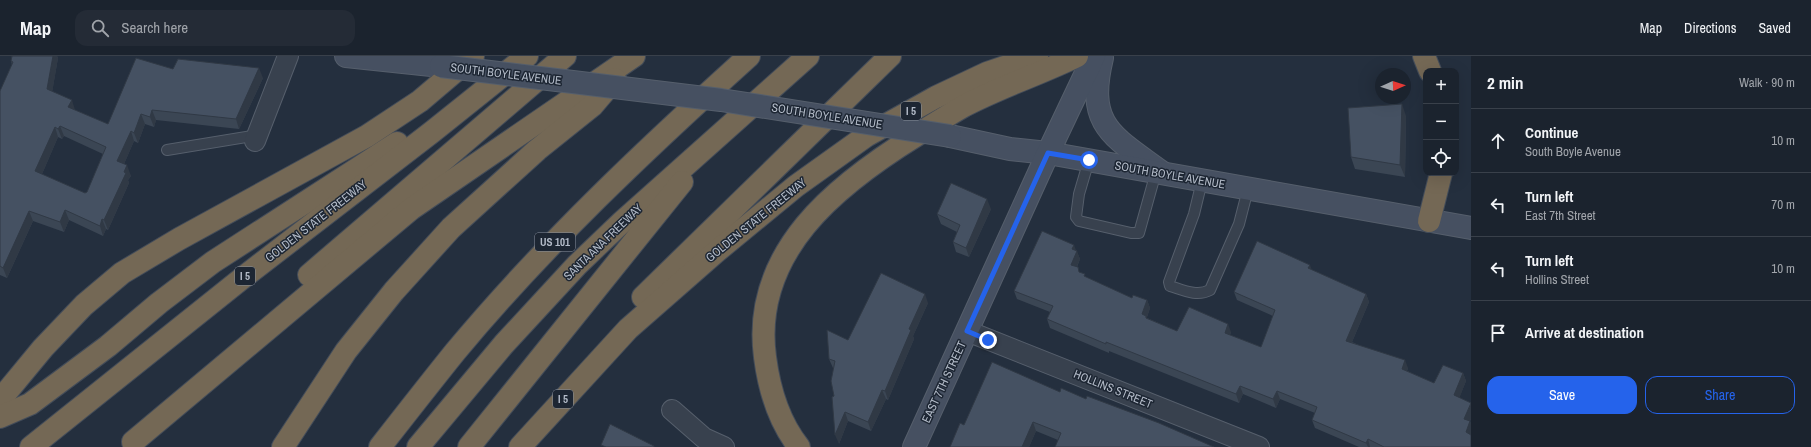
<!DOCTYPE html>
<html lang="en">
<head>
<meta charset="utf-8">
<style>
	body { margin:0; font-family:"Archivo Narrow",sans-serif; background:#242b36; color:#f1f3f6 }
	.controls { position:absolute; right:12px; top:12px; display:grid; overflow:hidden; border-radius:8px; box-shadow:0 4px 16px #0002 }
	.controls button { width:36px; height:36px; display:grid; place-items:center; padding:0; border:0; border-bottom:1px solid #39404a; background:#1b232e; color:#f1f3f6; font:20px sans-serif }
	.compass { position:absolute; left:1375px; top:12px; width:36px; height:36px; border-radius:50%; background:#1b232e; box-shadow:0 4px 16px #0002; rotate:87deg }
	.stop { position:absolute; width:12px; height:12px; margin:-9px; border:3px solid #2563eb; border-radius:50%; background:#fff }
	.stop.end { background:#2563eb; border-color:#fff; box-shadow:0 1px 4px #0008 }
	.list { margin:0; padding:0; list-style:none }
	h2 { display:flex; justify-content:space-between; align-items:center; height:52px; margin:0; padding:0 16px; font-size:17px }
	h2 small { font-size:13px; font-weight:400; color:#a0a4aa }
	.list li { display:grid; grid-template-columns:26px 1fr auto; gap:12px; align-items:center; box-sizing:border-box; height:64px; padding:0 16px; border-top:1px solid #39404a }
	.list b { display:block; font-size:15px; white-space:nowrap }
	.list p { margin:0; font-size:13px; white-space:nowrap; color:#a0a4aa }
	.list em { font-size:13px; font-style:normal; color:#a0a4aa }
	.actions { display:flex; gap:8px; padding:12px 16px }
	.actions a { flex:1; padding:9px 0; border:1px solid #2563eb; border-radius:12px; text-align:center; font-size:14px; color:#2563eb }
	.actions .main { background:#2563eb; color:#fff }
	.icon { flex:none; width:22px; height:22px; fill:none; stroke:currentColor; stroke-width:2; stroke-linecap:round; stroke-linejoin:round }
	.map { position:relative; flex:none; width:1471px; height:391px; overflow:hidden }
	header { display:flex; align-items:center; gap:24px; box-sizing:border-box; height:56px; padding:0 20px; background:#1b232e; border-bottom:1px solid #39404a }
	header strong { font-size:19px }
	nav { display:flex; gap:22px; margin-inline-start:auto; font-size:14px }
	.search { width:280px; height:36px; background:#242b36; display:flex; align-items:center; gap:10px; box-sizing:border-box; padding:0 14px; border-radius:12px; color:#a0a4aa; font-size:15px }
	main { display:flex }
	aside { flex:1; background:#1b232e }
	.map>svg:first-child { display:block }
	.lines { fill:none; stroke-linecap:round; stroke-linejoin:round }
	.lane-casing { stroke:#565f6c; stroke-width:12 }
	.street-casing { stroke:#565f6c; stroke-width:22 }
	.secondary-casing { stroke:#565f6c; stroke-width:24 }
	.highway-casing { stroke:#434c59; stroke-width:24 }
	.lane { stroke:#38414e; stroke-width:10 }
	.street { stroke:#38414e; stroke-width:20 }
	.secondary { stroke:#465061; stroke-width:22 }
	.highway { stroke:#746855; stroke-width:22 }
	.secondary-bridge-casing { stroke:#565f6c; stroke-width:24; stroke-linecap:butt }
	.secondary-bridge { stroke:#465061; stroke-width:22 }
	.wall { fill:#3b4654; fill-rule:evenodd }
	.shaded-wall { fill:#303945 }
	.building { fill:#455162; stroke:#303945; fill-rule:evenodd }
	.route { stroke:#2563eb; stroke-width:5 }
	.labels { text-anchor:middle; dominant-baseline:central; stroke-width:3; stroke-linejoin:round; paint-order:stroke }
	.shield { fill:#1d2633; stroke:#878f9c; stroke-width:1 }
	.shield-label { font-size:11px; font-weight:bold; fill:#b4bcc9 }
	.street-label { font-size:12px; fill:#b4bcc9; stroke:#1d2633 }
</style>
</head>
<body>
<header>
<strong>Map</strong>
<div class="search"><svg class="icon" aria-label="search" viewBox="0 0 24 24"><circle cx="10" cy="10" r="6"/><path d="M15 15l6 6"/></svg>Search here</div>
<nav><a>Map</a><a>Directions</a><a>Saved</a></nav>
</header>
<main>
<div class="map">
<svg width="1471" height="391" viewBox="0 0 1471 391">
	<rect width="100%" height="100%" fill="#242f3e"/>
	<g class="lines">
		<g class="lane-casing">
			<g id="lane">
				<path d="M167,94L258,79"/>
				<path d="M1089,104L1079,138L1076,161L1079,165L1131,177H1139L1156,116"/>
				<path d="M1202,125L1194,158L1169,226L1170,230C1183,234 1197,241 1210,234L1239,168L1248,133"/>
			</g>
		</g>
		<g class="street-casing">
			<g id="street">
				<path d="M255,85L288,0"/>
				<path d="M967,275L1259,391"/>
				<path d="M672,354L704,382L724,391"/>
			</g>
		</g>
		<g class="secondary-casing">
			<g id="secondary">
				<path d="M346,0L441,10"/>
				<path d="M1102,2C1086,69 1111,79 1160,115"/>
				<path d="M950,80L1010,93L1048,97L1471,172"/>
				<path d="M914,391L1048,97L1094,0"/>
			</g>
		</g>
		<g class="highway-casing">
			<g id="highway">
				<path d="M1424,0L1430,15"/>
				<path d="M1429,165L1441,117"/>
				<path d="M309,219L565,0"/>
				<path d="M643,241L890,0"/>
				<path d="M0,344L43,292L84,249L122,217L179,183L367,80L420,45L473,0"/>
				<path d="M0,361L30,348L108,290L159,247L213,206L397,87"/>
				<path d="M133,386L411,153L634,0"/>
				<path d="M31,391L245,220L432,76L527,0"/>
				<path d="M283,391L346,295L394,235L451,172L537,94L592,50L615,23"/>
				<path d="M380,391C405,359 430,327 455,296C544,189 646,93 749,0"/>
				<path d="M418,391L504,288L577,209L622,166L808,0"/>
				<path d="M469,391L682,126"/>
				<path d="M520,391L628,273L717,195L796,130L866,80L936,41L987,17L1037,0"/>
				<path d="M799,391C779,366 769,332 765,301C751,196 836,129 917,79C933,69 948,59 964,50C1000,31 1040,18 1077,0"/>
			</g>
		</g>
		<use href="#lane" class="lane"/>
		<use href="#street" class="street"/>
		<use href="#secondary" class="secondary"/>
		<use href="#highway" class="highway"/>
		<g class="secondary-bridge-casing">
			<path id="secondary-bridge" d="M441,10L721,44L950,80"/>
		</g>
		<use href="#secondary-bridge" class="secondary-bridge"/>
	</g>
	<g class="wall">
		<path d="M12,0H57L58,2L52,36L75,54L108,68L173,13L263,22L239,73L156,64L154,71L145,68L138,87L134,85L124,108L131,120L128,124L129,127L108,174L106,173L103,180L69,164L64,176L33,165L7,222L0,219V35L12,9L11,5ZM64,80L103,98L87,136L85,137L42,118L58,81L62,83Z"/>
		<path d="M1406,60L1405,121L1355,113L1351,101Z"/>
		<path d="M991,153L969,201L956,196L953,186L957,176L941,168L937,158Z"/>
		<path d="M1076,194L1080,203L1077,211L1079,216L1086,221L1132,242L1147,244L1150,252L1147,261V262L1177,275L1231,276L1230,279L1261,291L1273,260L1237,244L1234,236L1312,214L1366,238L1369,246L1352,286L1408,312L1407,315L1434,327L1463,317L1466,325L1459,342L1471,347V363L1470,365L1471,368V391H1359L1315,372L1312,364L1315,357L1280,343L1276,352L1243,338L1239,347L1109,295V297L1050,272L1047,263L1050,256L1017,243L1014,235Z"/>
		<path d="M928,247L913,280L914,283L888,344L886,343L871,375L848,365L839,388L834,340L833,312L829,303L848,284Z"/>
		<path d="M1060,336L1086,343L1058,384L1036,375L1029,391H950L964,369Z"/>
	</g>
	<g class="shaded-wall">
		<path d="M53,0H57L58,2L51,43L47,33Z"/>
		<path d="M259,12L263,22L239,73L236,63Z"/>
		<path d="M72,44L75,54L68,51Z"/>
		<path d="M1402,48L1406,60L1405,121L1400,109Z"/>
		<path d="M152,54L156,64L154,71L150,61Z"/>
		<path d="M141,58L145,68L138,87L134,77Z"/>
		<path d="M60,70L64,80L62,83L58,73Z"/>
		<path d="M55,71L58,81L39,125L35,115Z"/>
		<path d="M131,75L134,85L121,115L117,105Z"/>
		<path d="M127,109L131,120L128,124L129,127L108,174L104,164Z"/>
		<path d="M987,143L991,153L969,201L966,192Z"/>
		<path d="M65,154L69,164L64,176L60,166Z"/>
		<path d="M29,155L33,165L7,222L3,212Z"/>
		<path d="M102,163L106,173L103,180L100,170Z"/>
		<path d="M1074,189L1077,197V195L1080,203L1074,217L1071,209L1072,193Z"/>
		<path d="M1310,209L1313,217L1308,212Z"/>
		<path d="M925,238L928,247L913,280L914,283L888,344L885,335L909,273Z"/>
		<path d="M1366,238L1369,246L1349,293L1346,285Z"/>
		<path d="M1147,244L1150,252L1147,261L1149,268L1142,258Z"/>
		<path d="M1228,268L1231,276L1228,285L1225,277Z"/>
		<path d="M1405,304L1408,312L1405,321L1402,313Z"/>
		<path d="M1463,317L1466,325L1457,348L1454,339Z"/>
		<path d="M1240,330L1243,338L1239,347L1236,338Z"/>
		<path d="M882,334L886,343L871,375L868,366Z"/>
		<path d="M1277,335L1280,343L1276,352L1273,343Z"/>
		<path d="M1471,348V363L1467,371L1464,363Z"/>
		<path d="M845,356L848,365L839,388L835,379Z"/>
		<path d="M1470,365L1471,368V379L1466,376Z"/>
		<path d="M1033,366L1036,375L1029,391H1022Z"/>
		<path d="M1368,383L1370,391H1368L1366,387Z"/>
	</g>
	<g class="building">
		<path d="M12,0H53L47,33L72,44L68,51L108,68L136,2L173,13L178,3L259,12L236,63L152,54L150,61L141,58L134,77L131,75L117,105L127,109L124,116L126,117L104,164L102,163L100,170L65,154L60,166L29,155L3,212L0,210V35L13,6L11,5ZM60,70L106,91L87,136L85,137L35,115L55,71L58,73Z"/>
		<path d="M1402,48L1400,109L1351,101L1348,52Z"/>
		<path d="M951,127L987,143L966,192L953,186L960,169L937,158Z"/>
		<path d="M1042,175L1074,189L1072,193L1077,195L1071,209L1078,211L1079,216L1085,218L1084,220L1132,242L1133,239L1147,244L1142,258L1146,260V262L1177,275L1189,251L1228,268L1225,277L1261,291L1275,254L1234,236L1257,185L1310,209L1308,212L1366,238L1346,285L1405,304L1402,313L1434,327L1443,309L1463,317L1454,339L1471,347L1464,363L1470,365L1466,376L1471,379V391H1384L1368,383L1366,387L1312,364L1317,351L1277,335L1273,343L1240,330L1236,338L1106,286V288L1047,263L1053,250L1014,235Z"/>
		<path d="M881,217L925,238L909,273L911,274L885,335L882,334L868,366L845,356L835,379L832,341L834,340L831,325L835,305L829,303L827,274L848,284Z"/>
		<path d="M992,306L1060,336L1061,332L1086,343L1087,340L1159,367L1214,391H1055L1061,377L1033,366L1022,391H950L960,367L964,369Z"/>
		<path d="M610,368L654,390V391H606L601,389Z"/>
	</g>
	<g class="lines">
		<path class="route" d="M988,284L967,275L1048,97L1089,104"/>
	</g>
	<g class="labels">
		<g class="shield">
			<rect x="901" y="46" width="20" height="18" rx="3"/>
			<rect x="535" y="177" width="40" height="18" rx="3"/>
			<rect x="235" y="211" width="20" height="18" rx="3"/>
			<rect x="553" y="334" width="20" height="18" rx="3"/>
		</g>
		<g class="shield-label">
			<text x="911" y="55">I 5</text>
			<text x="555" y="186">US 101</text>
			<text x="245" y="220">I 5</text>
			<text x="563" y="343">I 5</text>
		</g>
		<g class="street-label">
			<text transform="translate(506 18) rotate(7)">SOUTH BOYLE AVENUE</text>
			<text transform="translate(827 60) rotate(9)">SOUTH BOYLE AVENUE</text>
			<text transform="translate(1170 119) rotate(10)">SOUTH BOYLE AVENUE</text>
			<text transform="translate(756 164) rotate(-39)">GOLDEN STATE FREEWAY</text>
			<text transform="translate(316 165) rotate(-38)">GOLDEN STATE FREEWAY</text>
			<text transform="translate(603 186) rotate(-44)">SANTA ANA FREEWAY</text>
			<text transform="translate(944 326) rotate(-65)">EAST 7TH STREET</text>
			<text transform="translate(1113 333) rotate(22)">HOLLINS STREET</text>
		</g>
	</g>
</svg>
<div class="controls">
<button>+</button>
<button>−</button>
<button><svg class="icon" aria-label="locate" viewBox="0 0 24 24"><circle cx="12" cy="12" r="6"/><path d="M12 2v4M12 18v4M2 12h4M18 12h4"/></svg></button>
</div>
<svg class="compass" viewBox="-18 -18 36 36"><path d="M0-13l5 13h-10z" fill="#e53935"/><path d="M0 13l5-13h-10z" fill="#a0a4aa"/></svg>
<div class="stop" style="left:1089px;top:104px"></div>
<div class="stop end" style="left:988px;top:284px"></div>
</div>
<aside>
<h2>2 min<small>Walk · 90 m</small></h2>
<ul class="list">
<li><svg class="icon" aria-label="ahead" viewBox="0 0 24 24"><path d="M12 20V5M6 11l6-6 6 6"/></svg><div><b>Continue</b><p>South Boyle Avenue</p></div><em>10 m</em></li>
<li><svg class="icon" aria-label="left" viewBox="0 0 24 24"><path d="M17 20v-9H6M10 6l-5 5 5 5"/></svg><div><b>Turn left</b><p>East 7th Street</p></div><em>70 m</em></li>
<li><svg class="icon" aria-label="left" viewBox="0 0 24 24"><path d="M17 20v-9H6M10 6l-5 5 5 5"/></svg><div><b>Turn left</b><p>Hollins Street</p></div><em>10 m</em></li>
<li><svg class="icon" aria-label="arrive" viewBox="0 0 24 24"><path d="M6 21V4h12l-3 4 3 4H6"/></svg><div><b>Arrive at destination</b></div></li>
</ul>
<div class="actions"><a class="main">Save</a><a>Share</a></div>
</aside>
</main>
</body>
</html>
